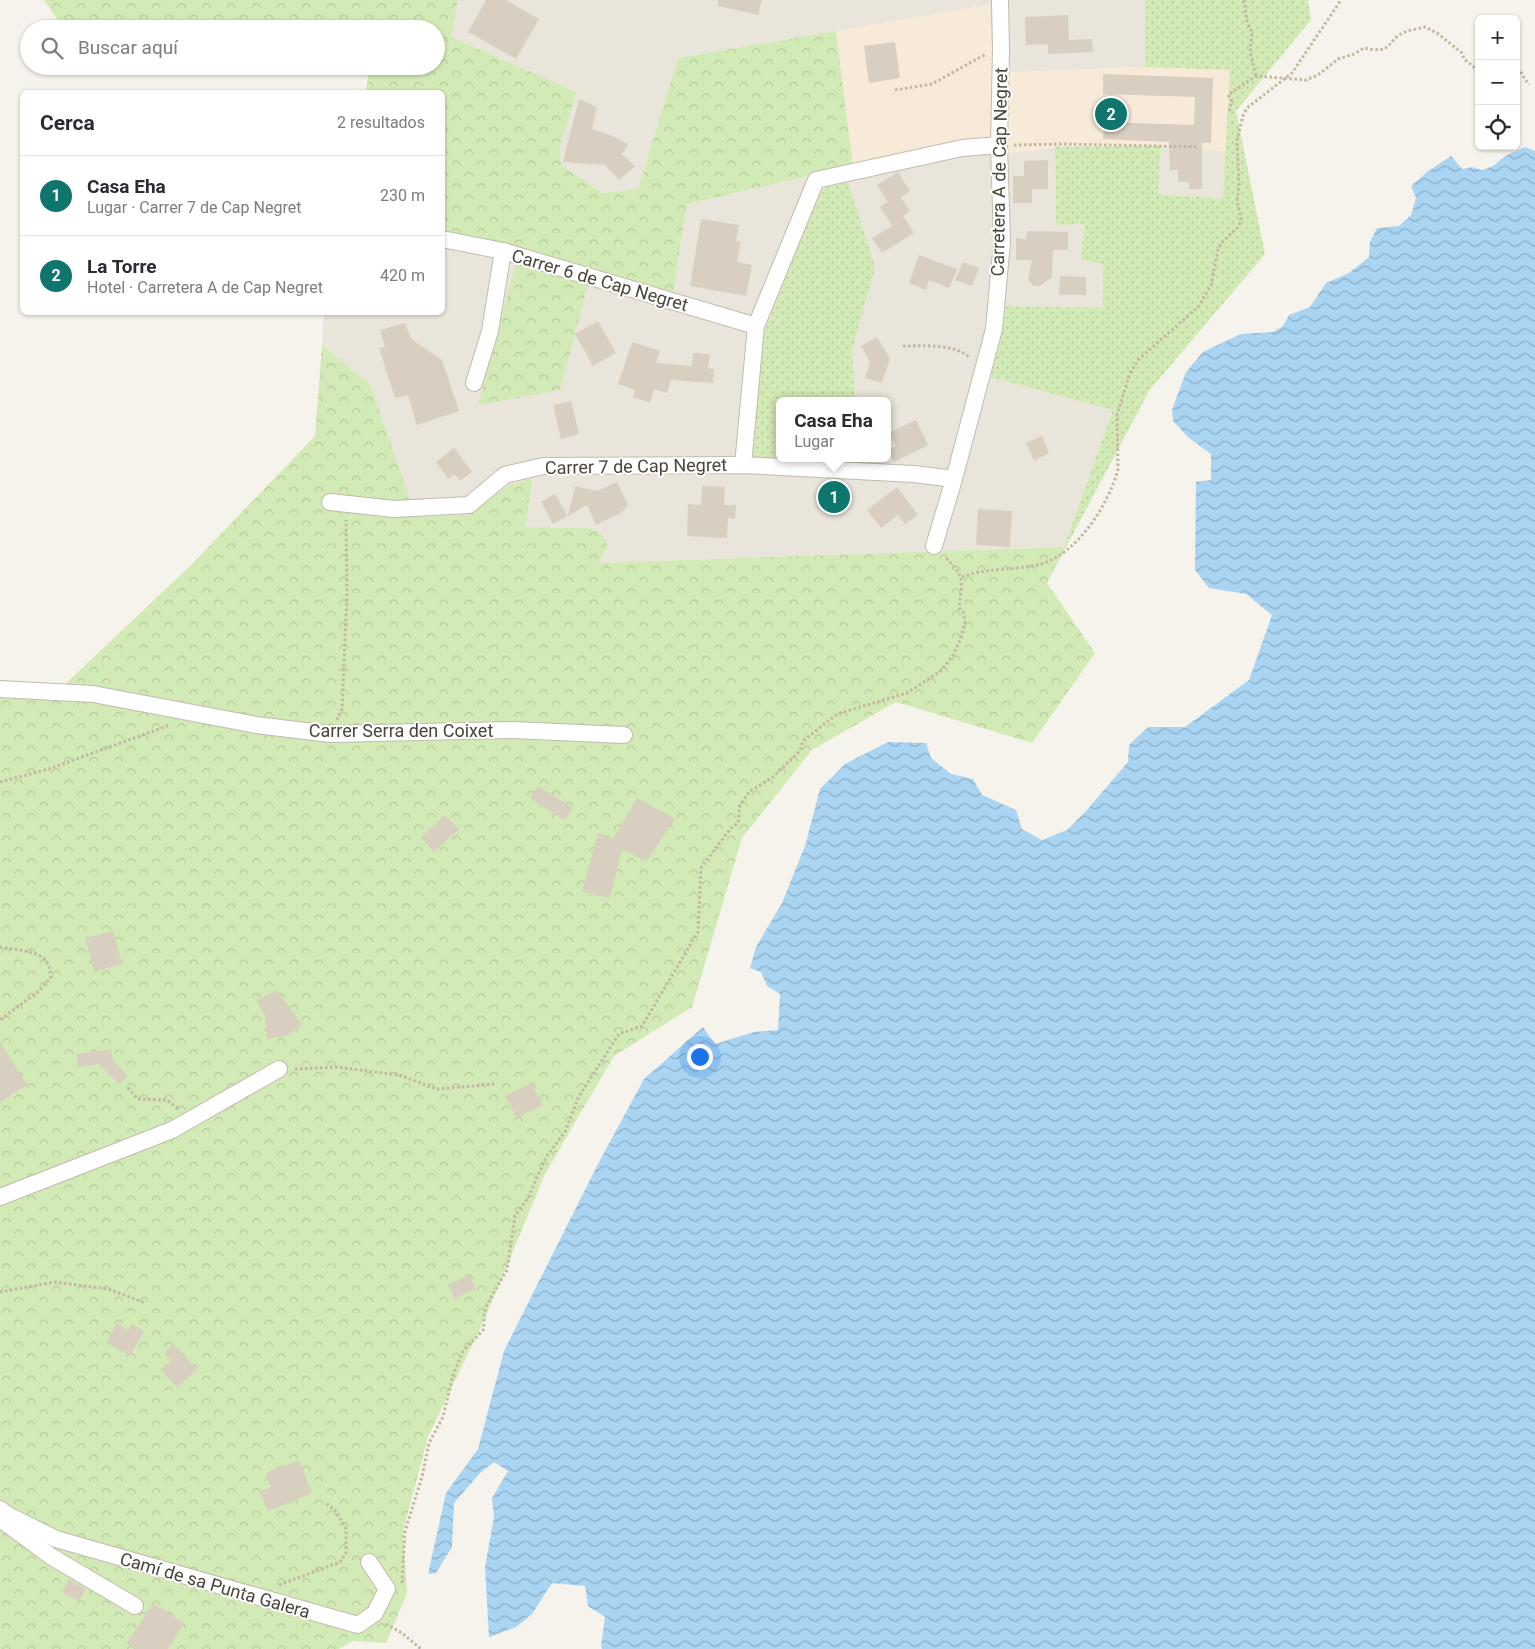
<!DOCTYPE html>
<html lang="es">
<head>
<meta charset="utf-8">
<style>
	body { margin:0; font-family:Roboto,sans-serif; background:#f2f2f3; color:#2b2b33 }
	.controls { position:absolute; right:15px; top:15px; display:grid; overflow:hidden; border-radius:8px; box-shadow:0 1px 4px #0004 }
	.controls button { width:45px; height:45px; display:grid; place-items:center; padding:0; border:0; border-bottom:1px solid #e1e1e2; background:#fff; color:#2b2b33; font:25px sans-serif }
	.you { position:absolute; left:699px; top:1056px; width:18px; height:18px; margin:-12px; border:4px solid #fff; border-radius:50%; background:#1a73e8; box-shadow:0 0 0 8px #1a73e833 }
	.badge { display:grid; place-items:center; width:32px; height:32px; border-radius:50%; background:#0f766e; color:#fff; font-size:16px; font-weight:700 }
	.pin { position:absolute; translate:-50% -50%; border:2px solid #fff; box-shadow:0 1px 5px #0006 }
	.popup { position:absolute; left:776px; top:397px; width:115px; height:65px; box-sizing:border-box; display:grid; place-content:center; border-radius:8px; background:#fff; filter:drop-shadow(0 1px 4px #0005); font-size:16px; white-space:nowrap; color:#7c7c81 }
	.popup b { font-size:19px; color:#2b2b33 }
	.popup::after { content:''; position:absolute; left:50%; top:100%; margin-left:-10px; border:10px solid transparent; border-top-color:#fff }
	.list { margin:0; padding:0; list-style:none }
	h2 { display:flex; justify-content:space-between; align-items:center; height:65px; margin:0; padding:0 20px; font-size:21px }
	h2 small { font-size:16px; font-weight:400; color:#7c7c81 }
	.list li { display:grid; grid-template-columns:32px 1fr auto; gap:15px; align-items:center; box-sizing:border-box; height:80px; padding:0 20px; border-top:1px solid #e1e1e2 }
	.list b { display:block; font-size:19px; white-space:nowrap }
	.list p { margin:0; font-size:16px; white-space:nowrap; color:#7c7c81 }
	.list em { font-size:16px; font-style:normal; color:#7c7c81 }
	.icon { flex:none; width:28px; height:28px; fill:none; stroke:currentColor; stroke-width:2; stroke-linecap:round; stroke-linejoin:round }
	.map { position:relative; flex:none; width:1535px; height:1649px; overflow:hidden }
	.search { position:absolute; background:#fff; box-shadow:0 1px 4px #0004; left:20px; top:20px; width:425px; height:55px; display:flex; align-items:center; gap:12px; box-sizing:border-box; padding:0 18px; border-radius:28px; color:#7c7c81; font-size:19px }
	.panel { position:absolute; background:#fff; box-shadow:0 1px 4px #0004; left:20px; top:90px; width:425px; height:225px; border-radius:8px }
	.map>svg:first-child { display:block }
	.residential { fill:#eae5da; fill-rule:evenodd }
	.commercial { fill:#f7ead8 }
	.grass { fill:url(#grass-dots) }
	.forest { fill:url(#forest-crowns) }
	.water { fill:url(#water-waves) }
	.building { fill:#d8cfc1 }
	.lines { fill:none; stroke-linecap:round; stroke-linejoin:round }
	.minor-casing { stroke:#c2bbae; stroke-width:18 }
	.path { stroke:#c4b79f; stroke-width:3; stroke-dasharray:2.5 2.5; stroke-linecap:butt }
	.minor { stroke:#fff; stroke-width:16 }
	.labels { text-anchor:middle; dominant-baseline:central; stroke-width:4; stroke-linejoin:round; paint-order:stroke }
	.street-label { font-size:18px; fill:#4b4439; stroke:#fff }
</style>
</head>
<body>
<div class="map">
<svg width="1535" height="1649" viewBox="0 0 1535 1649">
	<defs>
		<pattern id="grass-dots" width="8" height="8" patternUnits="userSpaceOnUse" patternTransform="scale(1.25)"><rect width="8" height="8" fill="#d2eab5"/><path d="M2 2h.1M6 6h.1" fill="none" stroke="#b6ca9c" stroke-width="1.8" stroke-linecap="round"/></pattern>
		<pattern id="forest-crowns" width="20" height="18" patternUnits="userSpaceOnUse" patternTransform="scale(1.25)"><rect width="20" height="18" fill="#d2eab5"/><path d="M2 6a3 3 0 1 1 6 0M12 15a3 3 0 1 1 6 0" fill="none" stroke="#b6ca9c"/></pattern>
		<pattern id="water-waves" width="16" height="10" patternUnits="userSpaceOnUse" patternTransform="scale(1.25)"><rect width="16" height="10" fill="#a9d4f2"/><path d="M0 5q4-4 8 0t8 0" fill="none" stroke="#8caec5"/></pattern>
	</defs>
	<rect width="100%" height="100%" fill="#f6f3ec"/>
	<g class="residential">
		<path d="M458,0H1145V67L993,73L989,5L678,58L638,189L601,193L561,165L560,145L577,92L451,37Z"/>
		<path d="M991,138L990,156L1055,147L1056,225L1084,223L1081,260L1103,264V309L1006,306L1001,338L1113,410L1064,547L598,563L589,528L526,527L532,479L509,485L467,515L416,516L370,384L322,345L324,313L442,312L443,230L520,247L673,292L687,204L853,166ZM780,401H888V458H780Z"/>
		<path d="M1161,146L1227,151L1223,199L1157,194Z"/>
	</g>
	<path class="commercial" d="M989,5L993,73L1145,67L1230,70L1227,151L1161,146L1055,147L990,156L991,138L853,166L836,31Z"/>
	<g class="grass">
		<path d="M1145,0H1308L1311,20L1236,111L1265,254L1149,391L1047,583L1064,547L1113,410L991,377L1001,338L1006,306L1103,308V264L1081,260L1084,224L1056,225L1055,147L1161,146L1158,194L1223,199L1230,70L1145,67Z"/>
		<path d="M848,182L875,267L852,350L855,401H780V458H858L859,467L752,461L762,337L819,195L827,187Z"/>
	</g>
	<g class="forest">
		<path d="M44,0H458L451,37L577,92L560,145L561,165L602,193L638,189L678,58L836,31L853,166L687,204L673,292L592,270L560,390L478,405L520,248L443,230L442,92H366L369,66H436V29H64Z"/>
		<path d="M322,345L370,384L416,516L467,515L509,485L532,479L526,527L589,528L601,533L608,546L598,563L1064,547L1047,583L1095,653L1032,743L896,702L812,750L742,838L692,1007L614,1056L545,1174L486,1316L428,1437L403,1531L407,1593L386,1643L352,1641L339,1649H0V685L59,690L192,564L315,436Z"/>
	</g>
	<path class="water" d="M1525,147L1535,151V1649H602L601,1646L605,1617L588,1606L585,1586L552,1583L532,1614L516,1627L489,1637L485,1567L494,1517L492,1498L508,1471L494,1462L480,1473L454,1503L452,1547L436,1573L428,1574L446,1493L478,1449L504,1351L599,1162L644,1079L703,1027L715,1044L754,1032L778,1030L780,994L767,986L761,972L750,968L756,947L782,903L805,846L820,789L845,764L888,742L926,743L931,758L951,774L973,779L982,795L1016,810L1022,829L1042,840L1067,830L1087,810L1128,762L1129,745L1148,727H1185L1249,680L1272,615L1246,594L1209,588L1195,570L1196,482L1211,480V454L1189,438L1173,421L1172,410L1186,372L1203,352L1241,334L1273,332L1283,326L1289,315L1310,307L1326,283L1349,273L1369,257L1370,242L1377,228L1399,226L1411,215L1416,198L1411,186L1427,172L1451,156L1462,169L1472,167L1482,170L1493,166L1505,156Z"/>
	<g class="building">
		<path d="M486,0H506L539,19L516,59L468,32Z"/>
		<path d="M718,0H762L758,15L718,6Z"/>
		<path d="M1068,15L1069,40L1092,39L1093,52L1048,54V44L1026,45L1025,17Z"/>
		<path d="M895,42L900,78L869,83L864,46Z"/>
		<path d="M1103,74L1213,78L1211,143H1202V189H1189V182H1178V170H1170L1169,142L1103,139L1104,122L1194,125L1195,97L1103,94Z"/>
		<path d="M579,99L597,107L592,129L610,135L628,144L622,154L635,166L619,180L605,165L563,162Z"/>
		<path d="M1048,160V189H1032V203H1013V176H1024V161Z"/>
		<path d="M898,172L910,191L901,197L910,211L903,216L914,233L882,253L872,238L892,226L880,207L888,202L877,185Z"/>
		<path d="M701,219L739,225L736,241L741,242L737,262L752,265L746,296L690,286Z"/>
		<path d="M1027,231L1068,232V250H1053L1052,277L1040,286H1034L1028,280L1032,260H1016V238L1026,239Z"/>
		<path d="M919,255L957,269L949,288L929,280L926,290L909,283Z"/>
		<path d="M963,262L979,268L972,286L955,280Z"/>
		<path d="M1060,276L1086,277V295H1059Z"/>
		<path d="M598,321L616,353L593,366L575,334Z"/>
		<path d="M405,323L411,339L442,360L459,411L417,425L408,395L395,398L379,348L385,347L380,330Z"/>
		<path d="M877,337L890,359L882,383L865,378L870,362L861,346Z"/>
		<path d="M632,342L660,351L656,363L692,366L693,353L710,354L708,368L714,369L713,383L671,380L667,393L654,389L650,403L633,397L635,390L618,384Z"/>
		<path d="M571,401L579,434L561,439L553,405Z"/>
		<path d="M916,420L928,445L894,462L888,450L896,446L889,433Z"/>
		<path d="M1042,436L1049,453L1034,461L1026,443Z"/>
		<path d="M454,448L472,472L460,481L454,474L448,479L436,462Z"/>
		<path d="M617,482L628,505L621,513L596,525L587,505L568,516L575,486L597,491Z"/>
		<path d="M839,483L846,497L827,506L820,493Z"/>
		<path d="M702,486L725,487L724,505H736L735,519L728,518L727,538L687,536L688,504L701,505Z"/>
		<path d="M897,487L918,515L905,524L898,515L881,528L867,510Z"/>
		<path d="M555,494L568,516L553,524L541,502Z"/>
		<path d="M978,509L1012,511L1010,547L976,545Z"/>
		<path d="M538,786L573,808L565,820L530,798Z"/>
		<path d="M637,798L675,819L646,862L622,849L610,898L582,892L598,833L613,839Z"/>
		<path d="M445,815L459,829L434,852L421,837Z"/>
		<path d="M113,931L122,964L94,972L85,938Z"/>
		<path d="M277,990L302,1025L286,1036L267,1039L265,1015L256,1001Z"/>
		<path d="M0,1042L27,1085L0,1102Z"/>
		<path d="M111,1049L113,1061L128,1076L119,1084L99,1064L78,1067L76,1054Z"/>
		<path d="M531,1083L542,1105L517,1118L505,1096Z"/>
		<path d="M469,1275L476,1288L455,1299L448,1285Z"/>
		<path d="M117,1323L128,1330L132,1324L144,1331L130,1356L106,1343Z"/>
		<path d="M174,1344L197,1370L177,1387L161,1370L171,1361L164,1353Z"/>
		<path d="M299,1460L312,1493L268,1511L260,1491L271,1487L266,1473Z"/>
		<path d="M69,1579L86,1589L79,1601L62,1592Z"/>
		<path d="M153,1603L184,1623L168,1649H136L127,1643Z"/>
	</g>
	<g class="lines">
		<g class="minor-casing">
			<g id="minor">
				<path d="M442,239L503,251L756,326"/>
				<path d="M474,383L490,331L503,251"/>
				<path d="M743,465L756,326L816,180L962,148L999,145"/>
				<path d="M330,502L394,509L469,505L505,475L543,466L743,465L914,474L954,479"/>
				<path d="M934,546L954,479L994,329L1002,242L999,145L1001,49L1000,0"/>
				<path d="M0,689L93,694L256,725L330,734L513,730L624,735"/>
				<path d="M0,1197L172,1130L279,1069"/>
				<path d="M0,1509L6,1514L56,1539L358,1625L375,1613L387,1589L369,1562"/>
				<path d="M3,1521L52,1557L135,1606"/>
			</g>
		</g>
		<g class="path">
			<path d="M1244,0L1247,21L1252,33L1250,52L1256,76"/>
			<path d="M1516,70L1520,71L1529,85"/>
			<path d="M895,90L932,84L986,54"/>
			<path d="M1229,111L1232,101L1228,95L1256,76L1306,80L1318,75L1338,59L1354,54L1364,48C1395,55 1385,40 1405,32C1411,29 1419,29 1425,27L1437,33L1462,53L1464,59L1479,71"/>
			<path d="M1014,145L1062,144L1198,147"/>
			<path d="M903,346C923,346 955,343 970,358"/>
			<path d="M962,577C986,568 1013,570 1037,565C1076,557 1109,504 1118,469L1117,415L1130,373L1139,359L1199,306L1211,285L1218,250L1221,243L1239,226L1241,218L1237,201L1239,185L1237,140L1243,116L1247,108L1292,73L1341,0"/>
			<path d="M337,720L342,709L347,593L346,520"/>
			<path d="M0,782L49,769L170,725"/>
			<path d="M0,947C12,949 40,951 46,961C50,966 50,971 51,977L39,991L0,1020"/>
			<path d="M295,1069L336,1067L399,1075L437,1089L495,1084"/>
			<path d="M128,1088L138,1099L167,1100L178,1109"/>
			<path d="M0,1292L54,1282L108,1289L145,1303"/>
			<path d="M402,1583L405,1531L422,1477L429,1443L443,1417L453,1375L463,1351L484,1329V1315L487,1304L507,1270L515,1216L528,1198L546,1157L565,1132L578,1098L619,1034L642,1026L698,932L701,868L730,829L738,823L740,805L749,792L773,777L800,751L803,741L837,714L907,693L942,670L953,655L961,638L965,622L963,612L959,608C962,581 966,577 945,557"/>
			<path d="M279,1585L340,1562L346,1553V1529L335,1510L327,1504"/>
			<path d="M386,1624L402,1633L421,1649"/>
		</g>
		<use href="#minor" class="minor"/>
	</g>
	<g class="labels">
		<g class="street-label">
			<text transform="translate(999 172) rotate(-89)">Carretera A de Cap Negret</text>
			<text transform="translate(600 280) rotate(16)">Carrer 6 de Cap Negret</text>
			<text transform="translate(636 466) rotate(-1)">Carrer 7 de Cap Negret</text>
			<text x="401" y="730">Carrer Serra den Coixet</text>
			<text transform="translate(215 1585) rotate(16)">Camí de sa Punta Galera</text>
		</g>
	</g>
</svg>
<div class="controls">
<button>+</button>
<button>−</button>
<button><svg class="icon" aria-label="locate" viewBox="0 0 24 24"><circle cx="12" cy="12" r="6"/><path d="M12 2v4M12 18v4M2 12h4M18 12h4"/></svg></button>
</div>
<div class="you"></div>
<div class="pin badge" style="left:834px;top:497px">1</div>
<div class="popup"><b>Casa Eha</b>Lugar</div>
<div class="pin badge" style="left:1111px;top:114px">2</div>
<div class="search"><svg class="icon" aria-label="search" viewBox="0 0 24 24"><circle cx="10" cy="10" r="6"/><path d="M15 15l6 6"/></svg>Buscar aquí</div>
<section class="panel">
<h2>Cerca<small>2 resultados</small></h2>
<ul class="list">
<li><span class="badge">1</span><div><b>Casa Eha</b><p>Lugar · Carrer 7 de Cap Negret</p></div><em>230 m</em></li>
<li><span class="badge">2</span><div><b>La Torre</b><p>Hotel · Carretera A de Cap Negret</p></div><em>420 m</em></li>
</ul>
</section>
</div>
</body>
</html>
